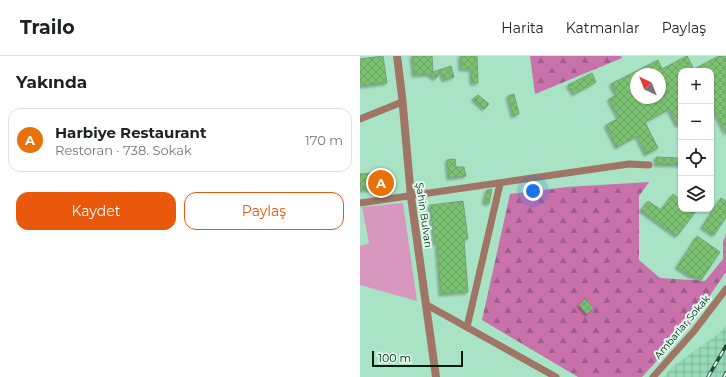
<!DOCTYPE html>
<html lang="tr">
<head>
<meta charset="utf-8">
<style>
	body { margin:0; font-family:Montserrat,sans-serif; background:#f2f2f2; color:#202124 }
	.controls { position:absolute; right:12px; top:12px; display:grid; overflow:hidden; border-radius:8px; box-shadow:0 1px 3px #0004 }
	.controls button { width:36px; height:36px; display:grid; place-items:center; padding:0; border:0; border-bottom:1px solid #e0e0e0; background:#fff; color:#202124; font:20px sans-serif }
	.compass { position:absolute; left:270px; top:12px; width:36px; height:36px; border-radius:50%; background:#fff; box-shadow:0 1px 3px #0004; rotate:317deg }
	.scale { position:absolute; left:12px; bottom:10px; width:91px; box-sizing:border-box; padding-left:4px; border:2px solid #041b10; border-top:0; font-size:11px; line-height:14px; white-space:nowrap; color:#041b10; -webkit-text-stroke:3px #dffcec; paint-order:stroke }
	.you { position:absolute; left:173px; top:135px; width:14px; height:14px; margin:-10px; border:3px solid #fff; border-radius:50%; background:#1a73e8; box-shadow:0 0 0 6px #1a73e833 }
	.badge { display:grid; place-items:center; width:26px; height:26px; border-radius:50%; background:#ea580c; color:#fff; font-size:13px; font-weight:700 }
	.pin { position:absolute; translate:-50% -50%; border:2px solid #fff; box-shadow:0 1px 4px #0006 }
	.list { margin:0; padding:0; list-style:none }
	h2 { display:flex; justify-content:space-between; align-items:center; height:52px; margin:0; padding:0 16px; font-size:17px }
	h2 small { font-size:13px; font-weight:400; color:#757577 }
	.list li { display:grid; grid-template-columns:26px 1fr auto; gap:12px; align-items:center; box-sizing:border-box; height:64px; margin:0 8px 8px; padding:0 8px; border:1px solid #e0e0e0; border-radius:12px }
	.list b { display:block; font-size:15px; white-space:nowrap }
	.list p { margin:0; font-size:13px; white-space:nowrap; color:#757577 }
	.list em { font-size:13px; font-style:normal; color:#757577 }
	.actions { display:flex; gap:8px; padding:12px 16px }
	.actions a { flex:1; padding:9px 0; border:1px solid #ea580c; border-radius:12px; text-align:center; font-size:14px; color:#ea580c }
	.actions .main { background:#ea580c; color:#fff }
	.icon { flex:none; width:22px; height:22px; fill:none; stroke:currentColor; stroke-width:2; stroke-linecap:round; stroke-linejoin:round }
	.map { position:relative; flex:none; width:366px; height:321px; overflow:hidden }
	header { display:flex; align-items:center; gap:24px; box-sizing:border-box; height:56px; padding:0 20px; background:#fff; border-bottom:1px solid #e0e0e0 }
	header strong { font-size:19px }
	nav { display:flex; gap:22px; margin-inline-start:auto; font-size:14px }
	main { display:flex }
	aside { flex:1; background:#fff }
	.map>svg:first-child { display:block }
	.industrial { fill:url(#industrial-grid) }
	.grass { fill:#d797bf }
	.forest { fill:url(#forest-firs) }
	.building { fill:url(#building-cross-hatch); stroke:#7aa075; fill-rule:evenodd; filter:url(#shadow) }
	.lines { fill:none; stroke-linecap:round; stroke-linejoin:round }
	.minor { stroke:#a07565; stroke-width:7 }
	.tertiary { stroke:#a07565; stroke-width:8 }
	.rail-casing { stroke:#294838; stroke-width:3.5 }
	.rail { stroke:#dffcec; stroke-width:2; stroke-dasharray:6; stroke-linecap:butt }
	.labels { text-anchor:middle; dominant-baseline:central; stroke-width:4; stroke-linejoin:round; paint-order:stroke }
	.street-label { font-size:10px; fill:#041b10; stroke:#dffcec }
</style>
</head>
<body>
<header>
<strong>Trailo</strong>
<nav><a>Harita</a><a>Katmanlar</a><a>Paylaş</a></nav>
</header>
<main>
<aside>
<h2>Yakında<small></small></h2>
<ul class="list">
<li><span class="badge" style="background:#e8710a">A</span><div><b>Harbiye Restaurant</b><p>Restoran · 738. Sokak</p></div><em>170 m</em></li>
</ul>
<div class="actions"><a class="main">Kaydet</a><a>Paylaş</a></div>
</aside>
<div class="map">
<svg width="366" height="321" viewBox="0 0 366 321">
	<defs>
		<pattern id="industrial-grid" width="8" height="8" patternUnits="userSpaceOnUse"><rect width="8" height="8" fill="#95d9b6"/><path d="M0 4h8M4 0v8" fill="none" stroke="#7fba9b"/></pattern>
		<pattern id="forest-firs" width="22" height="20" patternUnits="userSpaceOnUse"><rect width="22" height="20" fill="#c971ab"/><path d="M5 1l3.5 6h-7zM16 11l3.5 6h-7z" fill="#a15c8a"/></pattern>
		<pattern id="building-cross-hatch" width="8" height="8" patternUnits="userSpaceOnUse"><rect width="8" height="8" fill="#7ac171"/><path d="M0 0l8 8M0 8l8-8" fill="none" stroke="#68a561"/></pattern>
		<filter id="shadow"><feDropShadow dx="-2" dy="2" stdDeviation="1" flood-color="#0004"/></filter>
	</defs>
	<rect width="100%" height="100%" fill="#a7e3c4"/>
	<path class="industrial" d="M366,269V321H304L311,312L362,275Z"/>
	<path class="grass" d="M43,147L57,245L0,229V190L9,187L2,151Z"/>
	<g class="forest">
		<path d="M170,0H261L262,2L175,38Z"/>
		<path d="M289,126L279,140V204L300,222L345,225L363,203V186L366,178V216L329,270L282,321H218L122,264L150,138L207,131Z"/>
	</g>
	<g class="building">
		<path d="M23,0L27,27L0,30V3Z"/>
		<path d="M52,0H72L73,16L91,10L94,21L84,24L81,16L75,23L69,18L54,19Z"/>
		<path d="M100,0H117L118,27H112L111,13H101Z"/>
		<path d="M327,0L334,13L359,0H366V78L353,51L351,52V15H321V68L317,69L309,53L285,66L298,92L286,98L277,80L257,91L246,69L259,62L249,43L257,39L251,28L298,4L302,13ZM276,18H300V42H276Z"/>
		<path d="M232,17L236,26L214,38L208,29Z"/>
		<path d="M154,38L159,58L153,60L148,40Z"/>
		<path d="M118,39L129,48L124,53L113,43Z"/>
		<path d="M296,101L321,102V109L296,108Z"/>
		<path d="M95,103L96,111H104L106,120L89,122L87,104Z"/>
		<path d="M13,117V121L26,120L27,132L0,134V118Z"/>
		<path d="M132,133L129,148L124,146L127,134Z"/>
		<path d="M313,138L321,144V153H333L336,155L317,180L281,154L288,145L301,154Z"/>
		<path d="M361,142L366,145V161L354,179L342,171Z"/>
		<path d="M103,145L108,183H104L108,236L81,238L77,187H75L70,149Z"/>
		<path d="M337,180L360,196L341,224L333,220L332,221L317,211Z"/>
		<path d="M225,243L233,252L227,258L219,249Z"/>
	</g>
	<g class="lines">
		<g class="minor">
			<path d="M0,63L42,46"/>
			<path d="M0,147L269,108L289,109"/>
			<path d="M67,249L196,321"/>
			<path d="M107,271L140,128"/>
			<path d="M293,321L334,275L366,233"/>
		</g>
		<path class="tertiary" d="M37,0L42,40L51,141L76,321"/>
		<g class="rail-casing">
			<g id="rail">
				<path d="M348,321L366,290"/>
				<path d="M364,321L366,317"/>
			</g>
		</g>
		<use href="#rail" class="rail"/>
	</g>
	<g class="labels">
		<g class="street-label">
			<text transform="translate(64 159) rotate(82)">Şahin Bulvarı</text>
			<text transform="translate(322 271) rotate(-50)">Ambarlar Sokak</text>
		</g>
	</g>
</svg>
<div class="controls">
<button>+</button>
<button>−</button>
<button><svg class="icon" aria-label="locate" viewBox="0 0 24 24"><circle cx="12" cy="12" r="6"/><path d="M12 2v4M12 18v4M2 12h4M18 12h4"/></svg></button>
<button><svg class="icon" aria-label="layers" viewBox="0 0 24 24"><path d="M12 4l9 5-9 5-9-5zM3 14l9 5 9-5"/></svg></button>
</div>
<svg class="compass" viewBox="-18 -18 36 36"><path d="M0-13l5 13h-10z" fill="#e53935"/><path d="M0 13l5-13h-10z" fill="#757577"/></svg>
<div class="scale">100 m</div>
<div class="you"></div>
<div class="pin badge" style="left:21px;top:127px;background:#e8710a">A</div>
</div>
</main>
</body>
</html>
